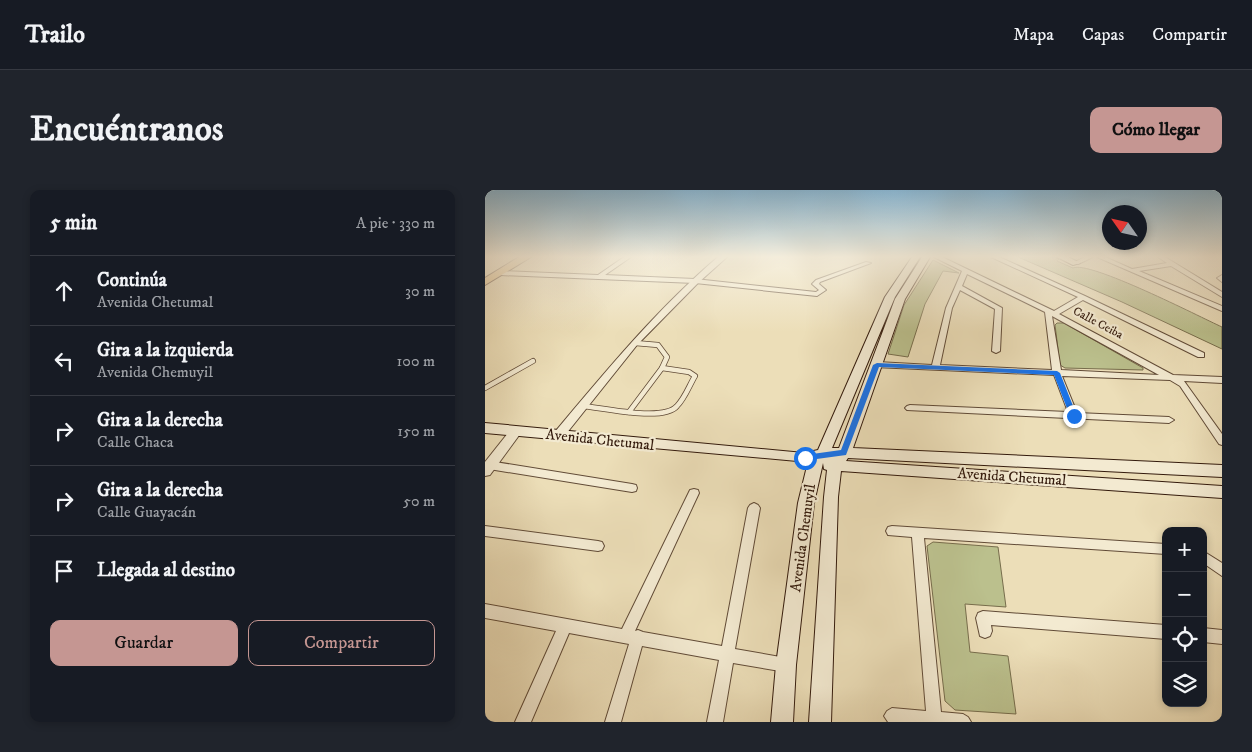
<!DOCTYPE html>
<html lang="es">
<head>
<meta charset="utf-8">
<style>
	body { margin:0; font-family:"IM FELL DW Pica",serif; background:#20242c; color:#f1f3f6 }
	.controls { position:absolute; right:15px; bottom:15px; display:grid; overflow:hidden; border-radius:10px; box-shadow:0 2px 8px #0003 }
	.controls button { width:45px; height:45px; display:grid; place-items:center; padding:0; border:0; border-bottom:1px solid #363941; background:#171b24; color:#f1f3f6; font:25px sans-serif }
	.compass { position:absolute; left:617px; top:15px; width:45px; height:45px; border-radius:50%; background:#171b24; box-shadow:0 2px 8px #0003; rotate:304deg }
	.stop { position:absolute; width:15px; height:15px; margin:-11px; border:4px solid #1a73e8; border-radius:50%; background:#fff }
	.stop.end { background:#1a73e8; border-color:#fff; box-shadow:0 1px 5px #0008 }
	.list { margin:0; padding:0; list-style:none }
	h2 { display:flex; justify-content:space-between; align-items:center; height:65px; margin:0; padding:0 20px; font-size:21px }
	h2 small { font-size:16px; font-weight:400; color:#9ea1a6 }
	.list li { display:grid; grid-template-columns:32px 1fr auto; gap:15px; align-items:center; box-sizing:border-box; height:70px; padding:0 20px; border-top:1px solid #363941 }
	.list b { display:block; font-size:19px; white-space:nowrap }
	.list p { margin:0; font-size:16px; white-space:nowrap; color:#9ea1a6 }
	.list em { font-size:16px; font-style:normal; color:#9ea1a6 }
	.actions { display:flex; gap:10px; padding:15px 20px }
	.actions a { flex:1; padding:11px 0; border:1px solid #c59692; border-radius:10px; text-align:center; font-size:18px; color:#c59692 }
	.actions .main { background:#c59692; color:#111 }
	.icon { flex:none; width:28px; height:28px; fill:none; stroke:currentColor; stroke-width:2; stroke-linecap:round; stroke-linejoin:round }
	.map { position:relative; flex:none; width:737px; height:532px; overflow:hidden; border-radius:10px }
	header { display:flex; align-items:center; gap:30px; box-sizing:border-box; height:70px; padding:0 25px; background:#171b24; border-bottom:1px solid #363941 }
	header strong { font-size:24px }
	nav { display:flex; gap:28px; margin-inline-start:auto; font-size:18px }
	.intro { display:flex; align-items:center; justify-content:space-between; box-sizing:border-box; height:120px; padding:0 30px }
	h1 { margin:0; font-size:35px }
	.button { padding:12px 22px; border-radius:10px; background:#c59692; color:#111; font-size:18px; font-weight:700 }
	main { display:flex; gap:30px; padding:0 30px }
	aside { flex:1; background:#171b24; border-radius:10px; box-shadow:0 2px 8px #0003 }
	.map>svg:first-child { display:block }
	.green { fill:#bbc08d; stroke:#776d4c }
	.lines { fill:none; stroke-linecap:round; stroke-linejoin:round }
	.service-casing { stroke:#614b37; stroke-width:6 }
	.minor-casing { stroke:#614b37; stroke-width:2 }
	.tertiary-casing { stroke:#614b37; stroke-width:2 }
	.secondary-casing { stroke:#331a0c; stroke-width:2 }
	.primary-casing { stroke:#331a0c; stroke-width:2 }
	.service { stroke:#f3ead1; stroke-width:4.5 }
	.minor { fill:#f3ead1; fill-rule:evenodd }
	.tertiary { fill:#f3ead1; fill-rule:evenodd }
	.secondary { fill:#f3ead1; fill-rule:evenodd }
	.primary { fill:#e6bf7c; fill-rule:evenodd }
	.route { fill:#1a73e8 }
	.labels { text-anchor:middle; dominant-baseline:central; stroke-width:4.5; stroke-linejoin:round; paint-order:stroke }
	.far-street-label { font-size:12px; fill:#331a0c; stroke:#f3ead1 }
	.street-label { font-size:15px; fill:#331a0c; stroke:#f3ead1 }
</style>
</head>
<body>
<header>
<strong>Trailo</strong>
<nav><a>Mapa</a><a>Capas</a><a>Compartir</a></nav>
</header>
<div class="intro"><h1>Encuéntranos</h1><a class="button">Cómo llegar</a></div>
<main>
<aside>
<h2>5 min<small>A pie · 330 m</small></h2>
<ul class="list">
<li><svg class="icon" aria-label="ahead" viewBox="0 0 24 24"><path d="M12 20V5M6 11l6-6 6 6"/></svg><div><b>Continúa</b><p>Avenida Chetumal</p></div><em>30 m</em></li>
<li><svg class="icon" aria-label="left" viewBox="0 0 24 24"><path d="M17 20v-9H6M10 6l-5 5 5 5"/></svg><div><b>Gira a la izquierda</b><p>Avenida Chemuyil</p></div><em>100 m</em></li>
<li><svg class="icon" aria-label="right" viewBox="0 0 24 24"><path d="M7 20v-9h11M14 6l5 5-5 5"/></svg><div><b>Gira a la derecha</b><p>Calle Chaca</p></div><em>150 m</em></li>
<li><svg class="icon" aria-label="right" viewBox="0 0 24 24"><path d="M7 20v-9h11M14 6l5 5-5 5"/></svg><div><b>Gira a la derecha</b><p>Calle Guayacán</p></div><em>50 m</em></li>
<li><svg class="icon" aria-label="arrive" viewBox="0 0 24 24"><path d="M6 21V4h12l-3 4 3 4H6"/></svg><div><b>Llegada al destino</b></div></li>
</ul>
<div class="actions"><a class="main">Guardar</a><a>Compartir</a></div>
</aside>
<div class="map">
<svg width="737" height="532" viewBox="0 0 737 532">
	<rect width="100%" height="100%" fill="#ecdeb8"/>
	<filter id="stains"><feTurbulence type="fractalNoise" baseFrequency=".004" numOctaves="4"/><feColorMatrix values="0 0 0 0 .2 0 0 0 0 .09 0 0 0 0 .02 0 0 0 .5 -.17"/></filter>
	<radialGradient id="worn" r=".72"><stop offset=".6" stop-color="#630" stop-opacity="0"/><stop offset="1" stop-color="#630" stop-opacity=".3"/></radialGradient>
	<g class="green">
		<path d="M533,67H568L574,69L572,71L588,78C604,70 715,127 737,137V159L637,112Z"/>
		<path d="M448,70L474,83L458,81L440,114L423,167L403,164L419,115Z"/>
		<path d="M572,133H579L658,178V180L580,178L575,175L570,135Z"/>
		<path d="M448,352L513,357L521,417L480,414L485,462L523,466L531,524L470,520L460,511L442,356Z"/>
	</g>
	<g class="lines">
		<g class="service-casing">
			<g id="service">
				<path d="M0,198L48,171"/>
				<path d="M98,216C118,218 179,232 192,216C200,208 204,196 210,186L204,182L177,178"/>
				<path d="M144,222L177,178L182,167L173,155L150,153"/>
			</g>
		</g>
		<g class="minor-casing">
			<g id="minor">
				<path d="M139,67H146L120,85L210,89L331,102L334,100L327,94L331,90L381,72L386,73L335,92L334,94L341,100L332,106L210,93L15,85L12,83L15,81L113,85Z"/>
				<path d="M449,67H457L569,121L593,107L506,67H514L600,106L719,163V167H713L598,110L574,124L688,185L737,187V193L699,191L737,244V255L734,254L695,196L685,190L577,186L592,223L684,227L689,230L684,233L422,220L420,218L422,216L425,215L583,222L569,185L389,177V173L392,172L447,175L461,118L477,81ZM482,84L560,122L567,180L455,175L467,118L475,100L510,119L507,161L511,163L515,161L517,118L477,96ZM567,126L674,185L576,180Z"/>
				<path d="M600,67H608L593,74L588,73Z"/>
				<path d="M612,67H620L647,79L682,73L673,67H680L737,102V107L686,76L654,81L737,116V121Z"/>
				<path d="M737,85V92L732,88Z"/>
				<path d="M4,271L147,294L151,295L152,298L151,301L147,302L4,279L0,277V272Z"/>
				<path d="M209,299L213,300L214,303L150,441L153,440L158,442L237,456L263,318L265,315L269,313L273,315L275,318L250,459L301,468L306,470L308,475L306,480L301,482L248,473L238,532H222L234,470L157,456L136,532H120L144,454L84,443L46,532H30L71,441L0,428V414L137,439L205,300Z"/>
				<path d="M0,336L113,351L117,352L119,356L117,360L113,361L0,346Z"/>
				<path d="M407,336L681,354V364L439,348L456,522L478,524L483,527L486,532H403L399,526L402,521L407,518L441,521L427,347L403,345L401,341L403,337Z"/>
				<path d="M718,361L737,373V386L718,373Z"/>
				<path d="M498,421L681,435V449L506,435L507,441L505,446L500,448L495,446L491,428L493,423Z"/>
				<path d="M718,438L737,440V454L718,452Z"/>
			</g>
		</g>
		<g class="tertiary-casing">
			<g id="tertiary">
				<path d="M233,67H242L213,93L152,155L77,249H69L67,246L69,243C121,181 172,119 233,67Z"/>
				<path d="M31,237L37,241L35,244L5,285L0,286V272L27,238Z"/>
			</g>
		</g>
		<g class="secondary-casing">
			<g id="secondary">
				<path d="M427,67H435L410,107L347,258H354L410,109L437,67H445L420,109L368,258L737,275V287L363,268L361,271L737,296V308L356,281L353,307L346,532H324L339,307L342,280L339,279L338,273L329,313L311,475L308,532H286L291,475L313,313L323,272L0,243V233L319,263L333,260L400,107Z"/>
				<path d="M572,67H583L595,73L588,75Z"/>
			</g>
		</g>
		<g class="primary-casing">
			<path id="primary" d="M34,67H46L0,95V88Z"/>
		</g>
		<use href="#service" class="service"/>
		<use href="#minor" class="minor"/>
		<use href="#tertiary" class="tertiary"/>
		<use href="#secondary" class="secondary"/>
		<use href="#primary" class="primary"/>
	</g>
	<linearGradient id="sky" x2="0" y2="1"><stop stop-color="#89b7d4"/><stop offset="0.47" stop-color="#f6f0df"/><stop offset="1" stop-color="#f6f0df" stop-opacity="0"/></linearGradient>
	<rect width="737" height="142" fill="url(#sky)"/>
	<path class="route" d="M392,173L572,181L575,183L592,226L589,228L585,226L569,185L394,177L361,265L317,271L315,268L320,265L356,260L388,175Z"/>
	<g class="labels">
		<g class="far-street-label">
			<text transform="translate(613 133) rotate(28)">Calle Ceiba</text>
		</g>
		<g class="street-label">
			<text transform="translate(115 250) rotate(6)">Avenida Chetumal</text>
			<text transform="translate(527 287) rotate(4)">Avenida Chetumal</text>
			<text transform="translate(318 348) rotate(-82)">Avenida Chemuyil</text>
		</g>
	</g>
	<rect width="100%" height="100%" filter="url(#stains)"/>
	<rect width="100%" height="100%" fill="url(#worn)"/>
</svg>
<div class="controls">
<button>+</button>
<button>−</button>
<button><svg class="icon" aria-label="locate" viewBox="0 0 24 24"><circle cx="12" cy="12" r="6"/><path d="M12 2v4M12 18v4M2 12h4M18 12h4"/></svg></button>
<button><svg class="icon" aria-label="layers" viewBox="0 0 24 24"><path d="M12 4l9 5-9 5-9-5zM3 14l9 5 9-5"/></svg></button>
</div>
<svg class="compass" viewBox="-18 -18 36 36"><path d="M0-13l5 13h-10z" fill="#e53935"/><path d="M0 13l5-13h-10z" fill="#9ea1a6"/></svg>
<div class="stop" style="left:320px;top:268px"></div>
<div class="stop end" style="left:589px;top:226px"></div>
</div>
</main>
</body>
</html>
